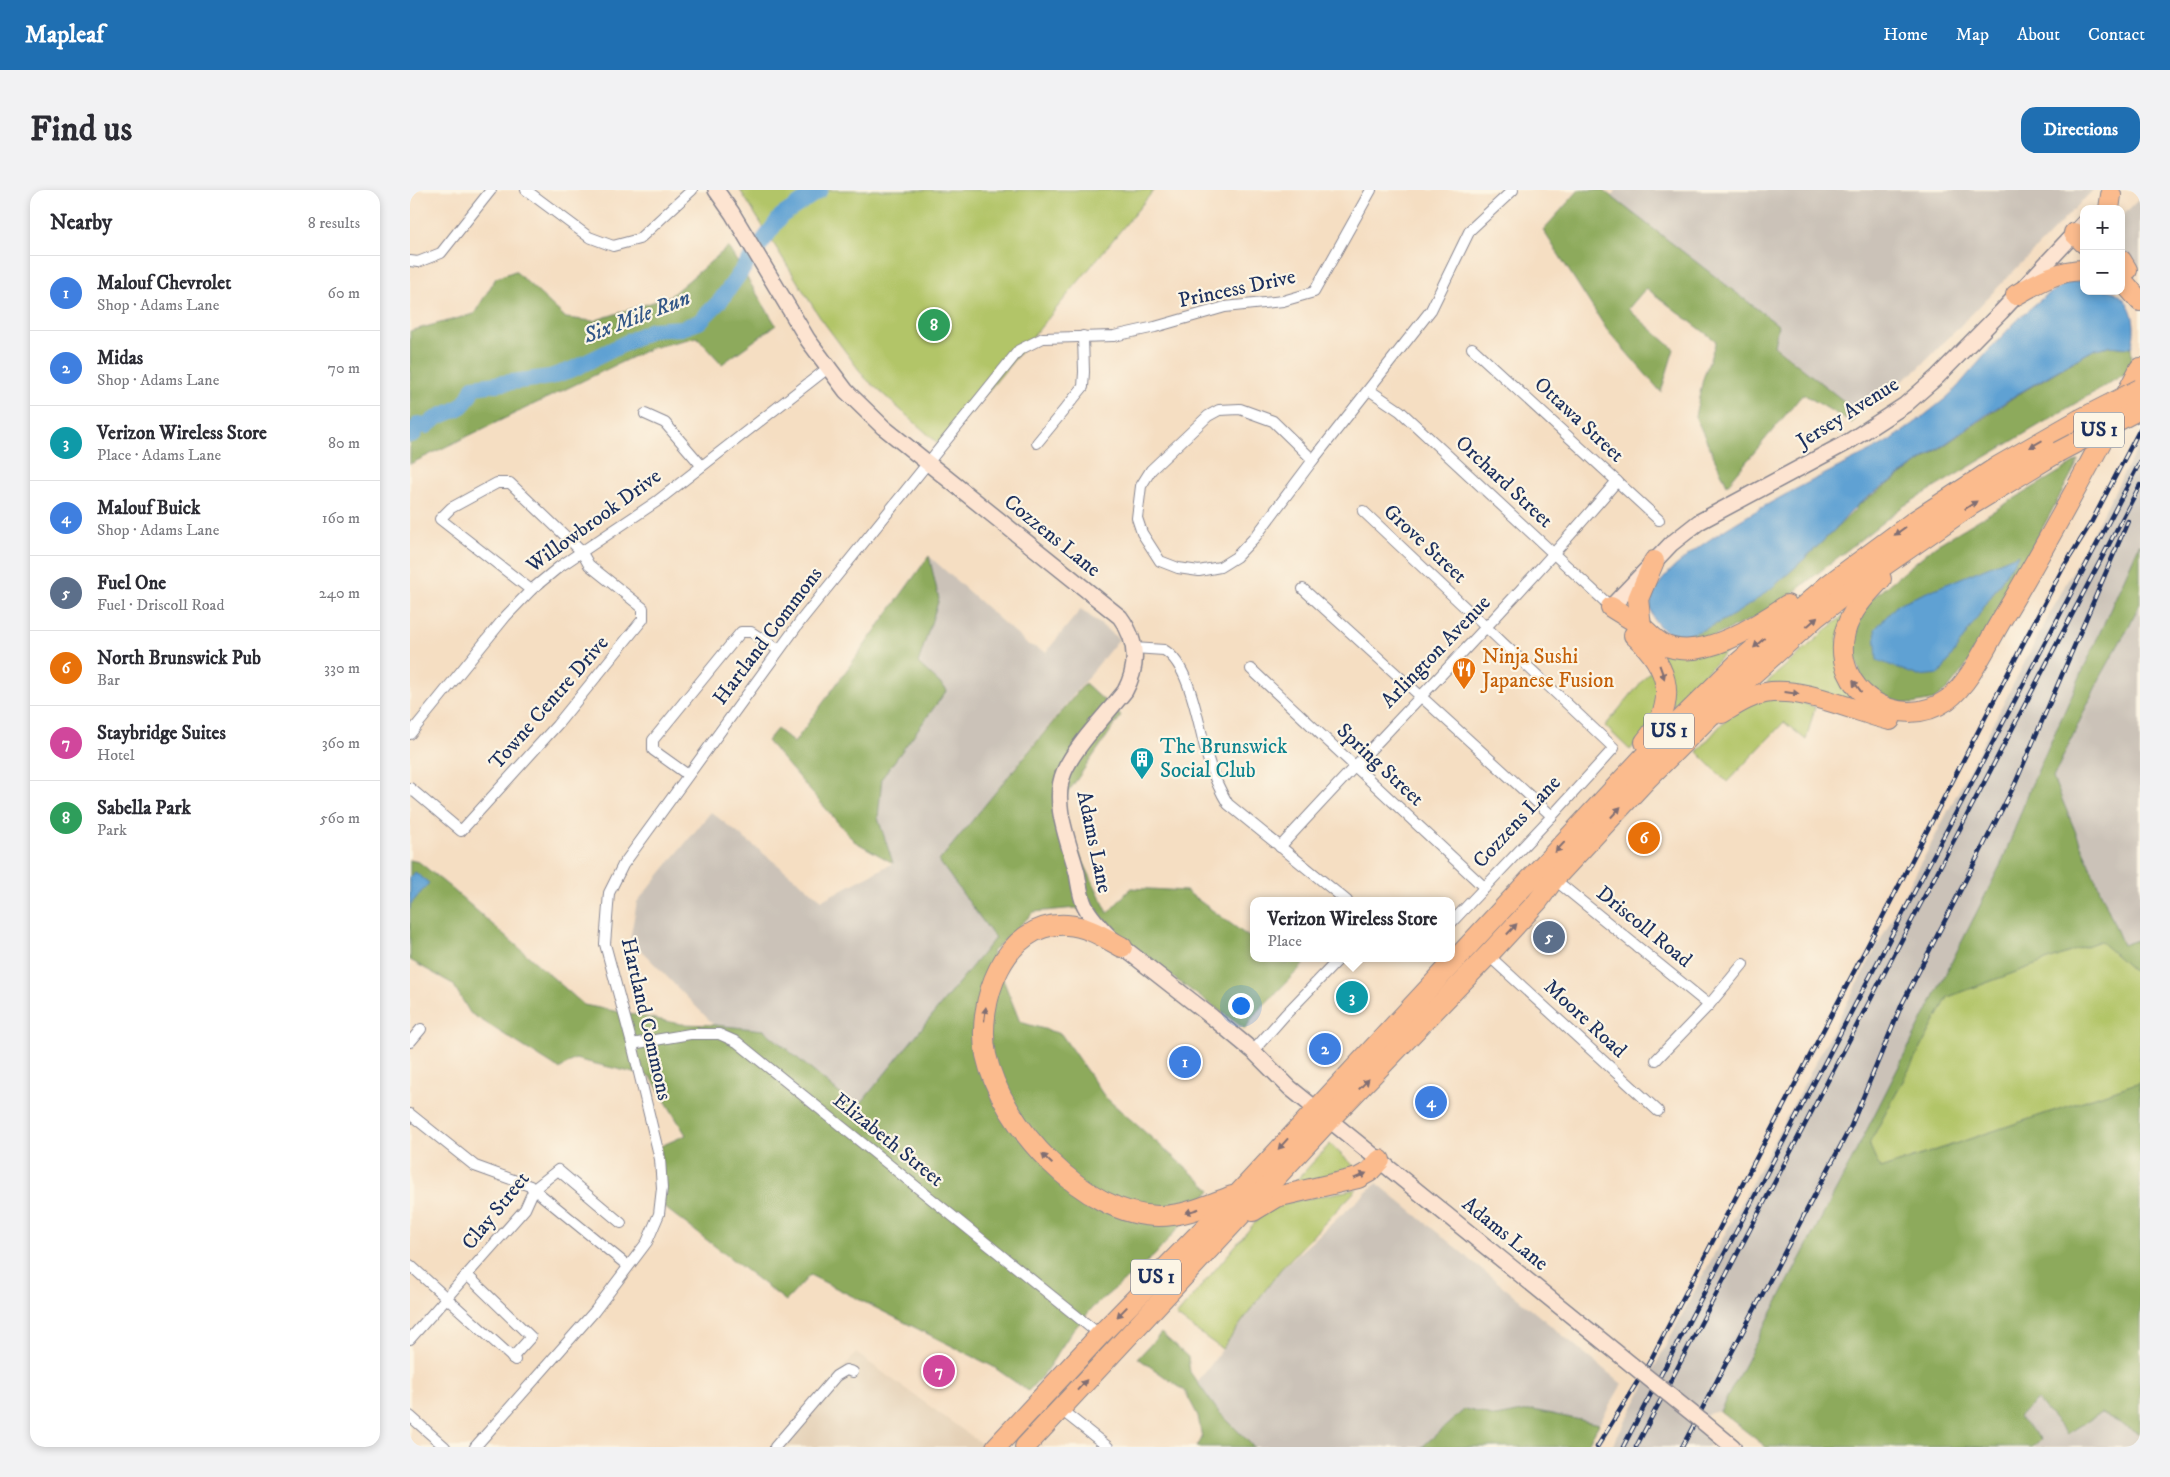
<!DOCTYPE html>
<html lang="en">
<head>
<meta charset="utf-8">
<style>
	body { margin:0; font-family:"IM FELL DW Pica",serif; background:#f2f2f3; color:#2b2b33 }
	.controls { position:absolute; right:15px; top:15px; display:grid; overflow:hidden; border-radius:10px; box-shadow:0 2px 8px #0003 }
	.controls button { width:45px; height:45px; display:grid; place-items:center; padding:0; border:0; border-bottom:1px solid #e1e1e2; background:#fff; color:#2b2b33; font:25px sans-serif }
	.you { position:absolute; left:830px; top:815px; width:18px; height:18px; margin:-12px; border:4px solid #fff; border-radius:50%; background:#1a73e8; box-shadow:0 0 0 8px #1a73e833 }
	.badge { display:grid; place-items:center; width:32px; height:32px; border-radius:50%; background:#1f6fb2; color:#fff; font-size:16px; font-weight:700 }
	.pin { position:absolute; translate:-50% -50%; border:2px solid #fff; box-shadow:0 1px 5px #0006 }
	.popup { position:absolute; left:840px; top:707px; width:205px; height:65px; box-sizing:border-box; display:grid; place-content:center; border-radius:10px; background:#fff; filter:drop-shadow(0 1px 4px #0005); font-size:16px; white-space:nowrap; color:#7c7c81 }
	.popup b { font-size:19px; color:#2b2b33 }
	.popup::after { content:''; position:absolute; left:50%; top:100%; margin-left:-10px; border:10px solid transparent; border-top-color:#fff }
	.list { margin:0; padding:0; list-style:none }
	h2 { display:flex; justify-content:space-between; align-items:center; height:65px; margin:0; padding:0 20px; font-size:21px }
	h2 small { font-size:16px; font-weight:400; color:#7c7c81 }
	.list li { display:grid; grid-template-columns:32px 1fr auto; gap:15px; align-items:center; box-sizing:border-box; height:75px; padding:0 20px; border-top:1px solid #e1e1e2 }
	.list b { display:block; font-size:19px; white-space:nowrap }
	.list p { margin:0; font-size:16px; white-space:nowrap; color:#7c7c81 }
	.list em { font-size:16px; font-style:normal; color:#7c7c81 }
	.map { position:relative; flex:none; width:1730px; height:1257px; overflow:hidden; border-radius:15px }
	header { display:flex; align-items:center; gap:30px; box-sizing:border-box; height:70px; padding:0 25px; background:#1f6fb2; color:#fff }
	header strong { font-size:24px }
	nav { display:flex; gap:28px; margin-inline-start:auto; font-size:18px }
	.intro { display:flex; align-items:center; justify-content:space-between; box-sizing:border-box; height:120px; padding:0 30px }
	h1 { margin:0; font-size:35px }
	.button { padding:12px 22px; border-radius:15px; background:#1f6fb2; color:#fff; font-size:18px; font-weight:700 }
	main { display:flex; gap:30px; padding:0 30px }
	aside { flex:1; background:#fff; border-radius:15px; box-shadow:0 2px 8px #0003 }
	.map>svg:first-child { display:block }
	.built { fill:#e4d0b6 }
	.industrial { fill:#cbc2b8 }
	.green { fill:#b2c568; stroke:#667a63 }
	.forest { fill:#8daa5c; stroke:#546c5d }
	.water { fill:#5fa1d3; stroke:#3d6898 }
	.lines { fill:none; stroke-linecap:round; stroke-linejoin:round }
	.river { stroke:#5fa1d3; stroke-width:16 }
	.street-casing { stroke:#888690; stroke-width:12 }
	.secondary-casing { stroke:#888690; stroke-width:18 }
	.highway-casing { stroke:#888690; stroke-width:22 }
	.street { stroke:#fff; stroke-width:10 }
	.secondary { stroke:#fde4d1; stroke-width:15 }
	.highway { stroke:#fbbb8d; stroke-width:20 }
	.rail-casing { stroke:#1b2f5e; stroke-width:4.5 }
	.rail { stroke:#fcf5e5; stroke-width:2.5; stroke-dasharray:8; stroke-linecap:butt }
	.secondary-bridge-casing { stroke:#888690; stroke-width:18; stroke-linecap:butt }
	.highway-bridge-casing { stroke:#888690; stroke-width:22; stroke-linecap:butt }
	.secondary-bridge { stroke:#fde4d1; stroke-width:15 }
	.highway-bridge { stroke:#fbbb8d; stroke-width:20 }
	.oneway { fill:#806e73 }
	.labels { text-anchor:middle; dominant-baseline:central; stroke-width:4.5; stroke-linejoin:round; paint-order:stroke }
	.shield { fill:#fcf5e5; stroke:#5e6a86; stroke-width:1 }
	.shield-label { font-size:20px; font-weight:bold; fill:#1b2f5e }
	.street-label { font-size:21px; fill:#1b2f5e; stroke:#fcf5e5 }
	.food-label { font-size:21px; fill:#c56008; stroke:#fcf5e5; text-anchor:start }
	.culture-label { font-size:21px; fill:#0d838f; stroke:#fcf5e5; text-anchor:start }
	.water-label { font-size:22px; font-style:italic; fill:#335787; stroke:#fcf5e5 }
</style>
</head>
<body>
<header>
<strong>Mapleaf</strong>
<nav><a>Home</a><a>Map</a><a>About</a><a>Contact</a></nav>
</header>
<div class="intro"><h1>Find us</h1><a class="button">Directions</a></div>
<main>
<aside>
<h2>Nearby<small>8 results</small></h2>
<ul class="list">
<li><span class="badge" style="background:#3f7fe0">1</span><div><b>Malouf Chevrolet</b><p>Shop · Adams Lane</p></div><em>60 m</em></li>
<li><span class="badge" style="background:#3f7fe0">2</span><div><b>Midas</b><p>Shop · Adams Lane</p></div><em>70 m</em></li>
<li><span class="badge" style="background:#0f9aa8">3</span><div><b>Verizon Wireless Store</b><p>Place · Adams Lane</p></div><em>80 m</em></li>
<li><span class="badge" style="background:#3f7fe0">4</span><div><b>Malouf Buick</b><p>Shop · Adams Lane</p></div><em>160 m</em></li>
<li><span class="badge" style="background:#5c6f8a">5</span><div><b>Fuel One</b><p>Fuel · Driscoll Road</p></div><em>240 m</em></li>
<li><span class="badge" style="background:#e8710a">6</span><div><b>North Brunswick Pub</b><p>Bar</p></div><em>330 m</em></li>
<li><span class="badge" style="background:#d1479c">7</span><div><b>Staybridge Suites</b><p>Hotel</p></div><em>360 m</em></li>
<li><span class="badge" style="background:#2e9e5b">8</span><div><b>Sabella Park</b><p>Park</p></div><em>560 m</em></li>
</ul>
</aside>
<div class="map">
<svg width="1730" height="1257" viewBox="0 0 1730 1257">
	<rect width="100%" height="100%" fill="#fcf5e5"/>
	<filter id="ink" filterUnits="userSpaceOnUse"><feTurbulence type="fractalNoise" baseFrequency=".02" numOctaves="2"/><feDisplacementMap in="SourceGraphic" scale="10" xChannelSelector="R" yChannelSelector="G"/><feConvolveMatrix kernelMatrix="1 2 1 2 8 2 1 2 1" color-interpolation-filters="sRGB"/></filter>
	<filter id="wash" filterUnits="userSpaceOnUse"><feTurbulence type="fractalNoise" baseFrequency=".0096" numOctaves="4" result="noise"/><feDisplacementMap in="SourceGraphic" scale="20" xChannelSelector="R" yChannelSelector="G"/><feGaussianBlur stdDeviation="1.12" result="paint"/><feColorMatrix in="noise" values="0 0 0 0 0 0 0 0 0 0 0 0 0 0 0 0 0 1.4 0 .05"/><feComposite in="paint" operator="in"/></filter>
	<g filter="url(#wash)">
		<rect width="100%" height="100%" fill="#f5dec2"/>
		<path class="built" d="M446,1163L572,1254L568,1257H364Z"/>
		<g class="industrial">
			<path d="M1206,0H1683L1508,179L1449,223L1364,155L1201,7Z"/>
			<path d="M1730,8V80L1711,68V27Z"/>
			<path d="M1730,253V353L1698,428L1621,596L1592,672L1434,985L1310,1221L1297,1224L1288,1238L1302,1250L1298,1257H1202L1518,660L1623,456Z"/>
			<path d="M519,366L617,454L636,462L671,419L709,449L529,671L586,748L447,918L354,840L304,835L220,749L227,712L301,622L412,710L483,673L468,628L472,588L537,500L508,473L529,409Z"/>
			<path d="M1730,413V749L1713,755L1643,588L1689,490L1720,434Z"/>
			<path d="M967,993L1212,1194L1189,1234L1123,1220L1086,1227L1055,1219L1012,1257H797L786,1195L870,1080Z"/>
			<path d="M1627,1210L1657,1244L1691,1223L1730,1244V1257H1623L1631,1249L1608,1227Z"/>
		</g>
		<g class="green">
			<path d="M330,0H744L532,257L455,188L409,126Z"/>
			<path d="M1436,423L1427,449L1454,515L1376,495L1356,493Z"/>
			<path d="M1322,456L1263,516L1250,462Z"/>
			<path d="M1243,478L1251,500L1245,531L1220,560L1195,536Z"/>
			<path d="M1376,507L1405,517L1396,550L1374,532L1317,592L1287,562L1317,528L1347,510Z"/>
			<path d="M1690,751L1730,787V892L1470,979L1459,954L1538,807Z"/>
			<path d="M920,954L947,979L882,995Z"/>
			<path d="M947,999L870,1080L812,1159L766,1126L859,1016Z"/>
		</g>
		<g class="forest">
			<path d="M1169,0H1193L1368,135L1364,156L1449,223L1442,233L1393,204L1317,295L1285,226L1293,189L1306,151L1236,98L1218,119L1264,159L1251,202L1197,140L1133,40Z"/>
			<path d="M318,57L366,135L312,174L287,147L241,158L0,274V141L64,124L86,88L105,81L156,128L183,131L259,107Z"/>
			<path d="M1699,156L1721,158L1723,179L1492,317L1361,420L1303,447L1266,445C1332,438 1399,364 1445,320L1447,316L1604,207L1685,159Z"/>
			<path d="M1669,270L1564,466L1538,499L1524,510L1502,514L1473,511L1454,493L1444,465V435L1460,410L1525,356Z"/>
			<path d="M1730,353V413L1720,434L1689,490L1643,588L1713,755L1730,749V787L1690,751L1538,807L1459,954L1470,979L1730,892V1244L1691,1223L1657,1244L1627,1210L1608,1227L1631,1249L1623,1257H1356L1310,1221L1434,985L1592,672L1621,596Z"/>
			<path d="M519,366L529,409L508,473L537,500L472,588L468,628L483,673L444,651L357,551L367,539L384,553Z"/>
			<path d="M675,493L711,526L647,618L698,723L721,698L776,701L843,750V768H868L876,774L880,768H900L845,824L835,839L666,718L624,722L582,762L610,832L651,844L695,907L801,1000L745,1065L683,1117L661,1143L634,1184L618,1201L582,1176L400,1085L376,1111L254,1017L251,956L276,945L241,887L165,869L149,879L60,823L43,794L0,770V670L9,672L41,698L174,815L271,834L304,835L354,840L447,918L585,748L529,671Z"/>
			<path d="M751,1143L778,1167L780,1182L808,1221L844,1257H787L792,1248L788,1226L775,1201L728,1168Z"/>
			<path d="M1055,1219L1086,1227L1123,1220L1189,1234L1176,1257H1012Z"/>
		</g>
		<g class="water">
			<path d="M1664,91H1674V101C1682,101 1698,98 1705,102C1725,113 1727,139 1721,158L1699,156L1685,159C1658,174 1631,190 1604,206C1572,227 1541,250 1509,272C1490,286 1469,298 1450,313C1440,321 1430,335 1420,344C1386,377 1350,413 1308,433C1296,439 1280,446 1266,445C1255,443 1245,434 1242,424C1221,369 1437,276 1477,252C1497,240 1516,224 1535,209C1545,201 1553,190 1561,181C1588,151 1625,104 1664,91Z"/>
			<path d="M1609,364L1530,484L1508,486L1467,470L1465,439L1488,414Z"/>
			<path d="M5,682L19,693L0,715V719V688Z"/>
		</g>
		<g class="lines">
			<path class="river" d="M0,245L4,244L9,234L17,236C35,216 52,229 63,197L140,187L163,179L242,140L272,138L289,132L310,111L371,26L410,0"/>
		</g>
	</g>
	<g filter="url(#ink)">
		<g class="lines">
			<g class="street-casing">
				<g id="street">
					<path d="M116,0L179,47L203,56L229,49L282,0"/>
					<path d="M0,71L8,72L31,63L81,0"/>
					<path d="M1062,158L1249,330"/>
					<path d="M959,200L990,221L1201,417"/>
					<path d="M830,219L863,231L903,270L846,346L826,367L810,377L789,381L768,378L750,371L732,343L727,328L731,296L741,280L798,226L809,220Z"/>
					<path d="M235,224L255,233L291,275"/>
					<path d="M627,253L673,197L674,182L673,146"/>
					<path d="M903,270L1021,120L1060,40L1103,0"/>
					<path d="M953,321L1204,558L1142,626L1041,733"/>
					<path d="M893,399L1142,626"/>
					<path d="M724,458L754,460C782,476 789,542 799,572C804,587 810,601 818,614L937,711"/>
					<path d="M841,479L1075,698"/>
					<path d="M0,544L96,426L121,400L149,377L246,312L418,178"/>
					<path d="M278,585L243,560V550L331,442H341L369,460"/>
					<path d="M0,598L51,641L147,535L233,429V418L179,375L171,361L100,293H87L41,318L30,329L121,400"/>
					<path d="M870,657C982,534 1100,417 1207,291"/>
					<path d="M1144,689L1299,815"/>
					<path d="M1078,765L1248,921"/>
					<path d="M0,852L11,839"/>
					<path d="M222,854L280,844H309L327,852L690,1145"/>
					<path d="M843,861L875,825L930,768"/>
					<path d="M1246,870L1299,815L1333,774"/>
					<path d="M0,924L65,976L120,996L218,1076"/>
					<path d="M0,1075L105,1170"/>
					<path d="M57,1085L121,1147L102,1168"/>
					<path d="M0,1149L115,1019L124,999L148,980L211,1033"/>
					<path d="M650,1219L698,1257"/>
					<path d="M0,1226L35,1257"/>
					<path d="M65,1257L184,1122L237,1052L249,1024L252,998L250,969L222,854L195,754L199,703L213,675L392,429L609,160L633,148L704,146L745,137L815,117L873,111L904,102L961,0"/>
					<path d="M365,1257L426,1186L436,1180L443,1182"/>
				</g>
			</g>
			<g class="secondary-casing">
				<g id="secondary">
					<path d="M306,0L322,23L398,150L436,201L473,237L710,427C727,450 729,475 715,501C697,524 665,556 654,582C641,613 659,652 667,683C669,693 670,706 675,716C681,728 691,738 701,748L802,827L843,861L880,898L1222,1175"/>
					<path d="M1201,417L1261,354L1289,332L1438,252L1495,215L1527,187L1591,122L1674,33"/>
					<path d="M1293,1232L1323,1257"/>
				</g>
			</g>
			<g class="highway-casing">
				<g id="highway">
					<path d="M1699,19L1701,5"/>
					<path d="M1664,43L1674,53"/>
					<path d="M1711,70L1717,80"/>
					<path d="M1711,89L1730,111"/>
					<path d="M1606,105C1627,93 1648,80 1674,80"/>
					<path d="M1471,389C1456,405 1441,420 1435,442C1420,500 1488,544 1537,510C1560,493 1577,454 1592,429C1641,347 1686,263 1730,178"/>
					<path d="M1201,417C1210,423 1221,429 1230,435C1238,442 1244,450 1254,455C1291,472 1347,436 1377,415"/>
					<path d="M1231,436L1228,409L1244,371"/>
					<path d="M1224,445C1261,478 1268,513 1235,552"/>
					<path d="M1312,523C1326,515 1339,506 1355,503C1392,496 1443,521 1480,530"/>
					<path d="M712,757C695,748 677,736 657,735C593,731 566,814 576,865C591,935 674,1026 749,1026C775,1026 798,1015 822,1006"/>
					<path d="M843,1021L866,1007L948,988L959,982L970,970"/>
					<path d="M586,1257L690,1145L828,1004L1240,560L1329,472L1418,395L1503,332L1587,277L1669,230"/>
					<path d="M615,1257L920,929L1078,765L1128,711L1144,689L1237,589L1335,491L1406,427L1456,388L1561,315L1648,262"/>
				</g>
			</g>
			<use href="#street" class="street"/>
			<use href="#secondary" class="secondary"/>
			<use href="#highway" class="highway"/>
			<g class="rail-casing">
				<g id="rail">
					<path d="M1187,1257L1239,1173L1482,709L1616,448L1653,378L1681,333L1730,239"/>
					<path d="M1213,1257L1730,272"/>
					<path d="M1226,1257L1730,295"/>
					<path d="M1272,1257L1441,936L1492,814L1605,594L1718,331"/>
				</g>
			</g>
			<use href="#rail" class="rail"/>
			<g class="secondary-bridge-casing">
				<path id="secondary-bridge" d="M1222,1175L1293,1232"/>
			</g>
			<g class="highway-bridge-casing">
				<g id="highway-bridge">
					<path d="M1669,230L1730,199"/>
					<path d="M1648,262L1730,219"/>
				</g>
			</g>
			<use href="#secondary-bridge" class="secondary-bridge"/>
			<use href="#highway-bridge" class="highway-bridge"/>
		</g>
		<defs><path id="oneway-solid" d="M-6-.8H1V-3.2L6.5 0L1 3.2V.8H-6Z" transform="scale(1.25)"/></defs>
		<g class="oneway">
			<use href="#oneway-solid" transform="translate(1626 254) rotate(150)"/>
			<use href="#oneway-solid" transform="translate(1561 315) rotate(-33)"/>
			<use href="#oneway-solid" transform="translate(1490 341) rotate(144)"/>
			<use href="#oneway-solid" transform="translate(1402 432) rotate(-41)"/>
			<use href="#oneway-solid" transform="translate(1349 453) rotate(138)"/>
			<use href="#oneway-solid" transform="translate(1252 482) rotate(70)"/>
			<use href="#oneway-solid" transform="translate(1447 496) rotate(-126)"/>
			<use href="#oneway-solid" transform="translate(1382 503) rotate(7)"/>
			<use href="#oneway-solid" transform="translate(1206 622) rotate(-47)"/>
			<use href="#oneway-solid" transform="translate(1150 657) rotate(133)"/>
			<use href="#oneway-solid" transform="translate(1102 739) rotate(-47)"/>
			<use href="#oneway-solid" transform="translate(575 824) rotate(-83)"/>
			<use href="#oneway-solid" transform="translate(954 894) rotate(-46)"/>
			<use href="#oneway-solid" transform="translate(873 954) rotate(132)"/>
			<use href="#oneway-solid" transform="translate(637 969) rotate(-135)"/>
			<use href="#oneway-solid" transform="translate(950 986) rotate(-23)"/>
			<use href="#oneway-solid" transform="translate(782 1021) rotate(162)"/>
			<use href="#oneway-solid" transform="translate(712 1122) rotate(134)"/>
			<use href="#oneway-solid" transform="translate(672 1195) rotate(-48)"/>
		</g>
	</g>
	<defs>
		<g id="restaurant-pin" transform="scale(1.25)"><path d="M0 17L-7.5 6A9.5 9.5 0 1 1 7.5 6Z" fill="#e8710a" stroke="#fcf5e5"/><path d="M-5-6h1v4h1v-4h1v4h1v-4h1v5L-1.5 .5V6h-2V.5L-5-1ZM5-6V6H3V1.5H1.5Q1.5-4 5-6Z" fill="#fff"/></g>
		<g id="building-pin" transform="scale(1.25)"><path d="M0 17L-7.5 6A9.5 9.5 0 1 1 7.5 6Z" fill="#0f9aa8" stroke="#fcf5e5"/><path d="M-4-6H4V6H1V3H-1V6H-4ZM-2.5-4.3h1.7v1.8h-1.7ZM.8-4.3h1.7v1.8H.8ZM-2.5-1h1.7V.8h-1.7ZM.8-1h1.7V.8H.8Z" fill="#fff"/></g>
	</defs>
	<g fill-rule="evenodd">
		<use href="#restaurant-pin" x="1054" y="479"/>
		<use href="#building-pin" x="732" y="569"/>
	</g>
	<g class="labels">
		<g class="shield">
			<rect x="1664" y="222.5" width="50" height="35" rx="4"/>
			<rect x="1234" y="523.5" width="50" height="35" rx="4"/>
			<rect x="721" y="1069.5" width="50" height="35" rx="4"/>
		</g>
		<g class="shield-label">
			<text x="1689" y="240">US 1</text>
			<text x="1259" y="541">US 1</text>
			<text x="746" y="1087">US 1</text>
		</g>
		<g class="street-label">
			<text transform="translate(827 99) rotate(-12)">Princess Drive</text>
			<text transform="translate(1438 223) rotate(-32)">Jersey Avenue</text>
			<text transform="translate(1169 230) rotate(43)">Ottawa Street</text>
			<text transform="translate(1094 292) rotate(43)">Orchard Street</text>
			<text transform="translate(184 331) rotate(-36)">Willowbrook Drive</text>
			<text transform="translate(642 346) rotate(39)">Cozzens Lane</text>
			<text transform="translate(1015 354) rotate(43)">Grove Street</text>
			<text transform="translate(358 446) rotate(-53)">Hartland Commons</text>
			<text transform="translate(1026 462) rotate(-46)">Arlington Avenue</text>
			<text transform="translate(139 513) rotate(-49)">Towne Centre Drive</text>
			<text transform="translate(970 575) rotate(43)">Spring Street</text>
			<text transform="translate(1107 632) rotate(-47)">Cozzens Lane</text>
			<text transform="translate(684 652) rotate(78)">Adams Lane</text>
			<text transform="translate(1234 737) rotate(39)">Driscoll Road</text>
			<text transform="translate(236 829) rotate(77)">Hartland Commons</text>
			<text transform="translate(1175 829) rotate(43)">Moore Road</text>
			<text transform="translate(478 950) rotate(39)">Elizabeth Street</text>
			<text transform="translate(86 1021) rotate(-51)">Clay Street</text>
			<text transform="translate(1095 1044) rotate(39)">Adams Lane</text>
		</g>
		<g class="food-label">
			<text x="1072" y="467">Ninja Sushi<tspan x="1072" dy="24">Japanese Fusion</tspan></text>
		</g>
		<g class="culture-label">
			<text x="750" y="557">The Brunswick<tspan x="750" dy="24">Social Club</tspan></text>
		</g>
		<g class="water-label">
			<text transform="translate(227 127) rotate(-21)">Six Mile Run</text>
		</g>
	</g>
</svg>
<div class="controls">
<button>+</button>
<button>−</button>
</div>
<div class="you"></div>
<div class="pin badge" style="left:775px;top:872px;background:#3f7fe0">1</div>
<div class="pin badge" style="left:915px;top:859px;background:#3f7fe0">2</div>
<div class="pin badge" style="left:942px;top:807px;background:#0f9aa8">3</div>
<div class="popup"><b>Verizon Wireless Store</b>Place</div>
<div class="pin badge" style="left:1021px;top:912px;background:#3f7fe0">4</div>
<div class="pin badge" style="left:1139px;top:747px;background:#5c6f8a">5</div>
<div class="pin badge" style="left:1234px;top:648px;background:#e8710a">6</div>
<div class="pin badge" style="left:529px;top:1181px;background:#d1479c">7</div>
<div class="pin badge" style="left:524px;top:135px;background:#2e9e5b">8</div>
</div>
</main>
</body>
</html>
